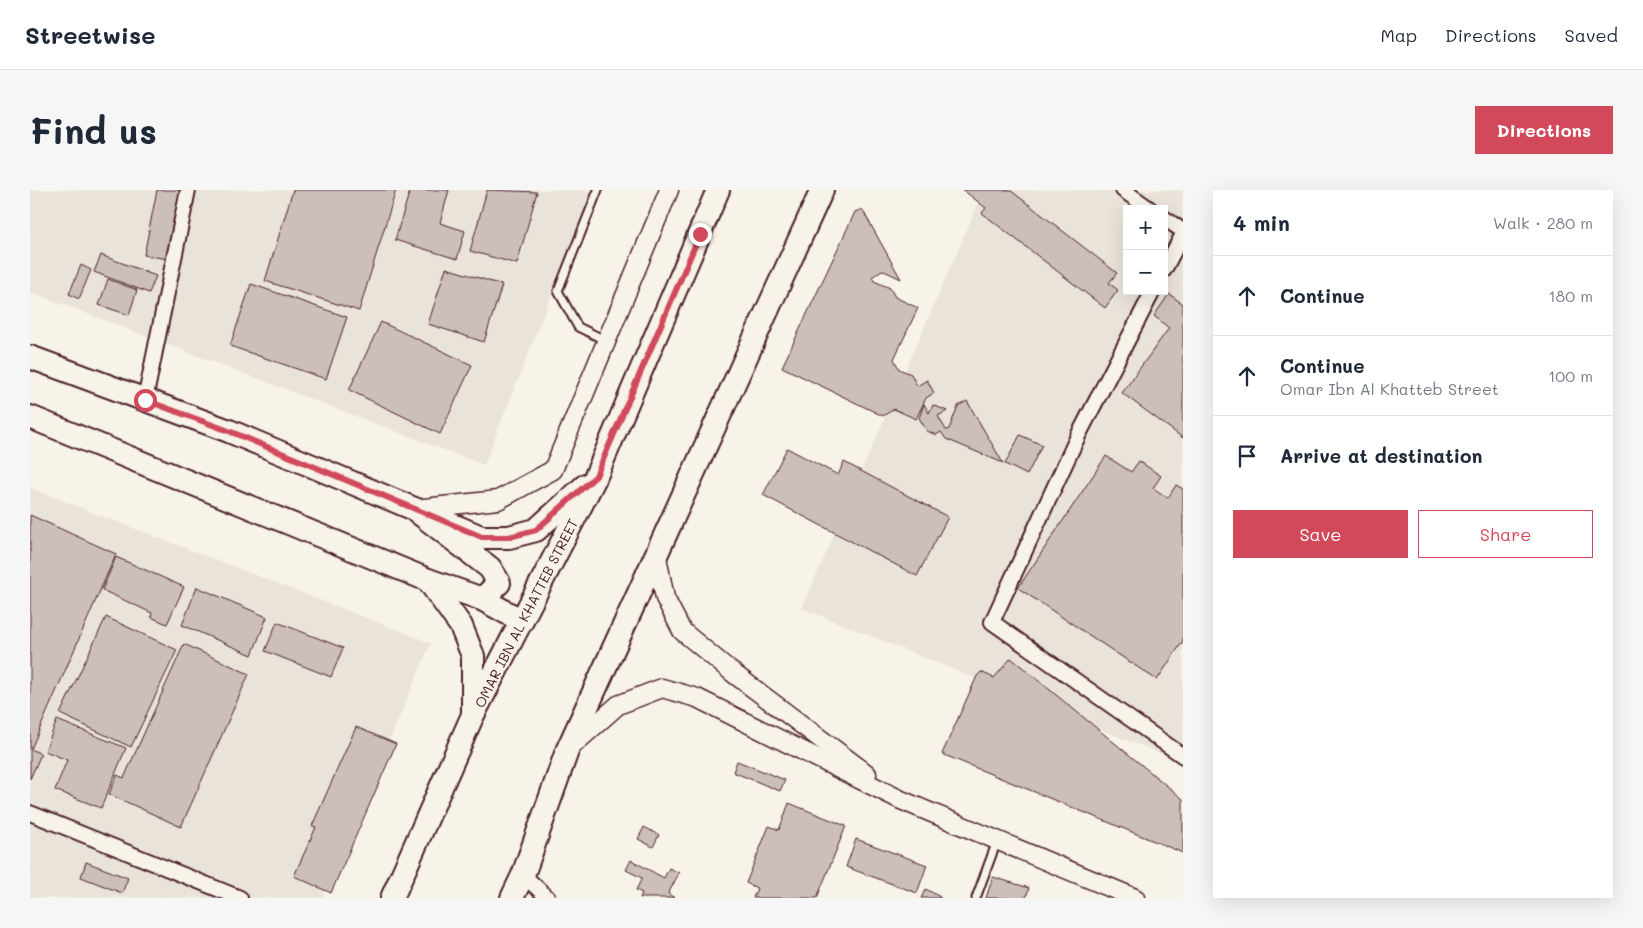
<!DOCTYPE html>
<html lang="en">
<head>
<meta charset="utf-8">
<style>
	body { margin:0; font-family:Mali,sans-serif; background:#f6f6f7; color:#1f2937 }
	.controls { position:absolute; right:15px; top:15px; display:grid; overflow:hidden; border-radius:0px; box-shadow:0 5px 20px #0002 }
	.controls button { width:45px; height:45px; display:grid; place-items:center; padding:0; border:0; border-bottom:1px solid #e0e1e3; background:#fff; color:#1f2937; font:25px sans-serif }
	.stop { position:absolute; width:15px; height:15px; margin:-11px; border:4px solid #d1495b; border-radius:50%; background:#fff }
	.stop.end { background:#d1495b; border-color:#fff; box-shadow:0 1px 5px #0008 }
	.list { margin:0; padding:0; list-style:none }
	h2 { display:flex; justify-content:space-between; align-items:center; height:65px; margin:0; padding:0 20px; font-size:21px }
	h2 small { font-size:16px; font-weight:400; color:#747a83 }
	.list li { display:grid; grid-template-columns:32px 1fr auto; gap:15px; align-items:center; box-sizing:border-box; height:80px; padding:0 20px; border-top:1px solid #e0e1e3 }
	.list b { display:block; font-size:19px; white-space:nowrap }
	.list p { margin:0; font-size:16px; white-space:nowrap; color:#747a83 }
	.list em { font-size:16px; font-style:normal; color:#747a83 }
	.actions { display:flex; gap:10px; padding:15px 20px }
	.actions a { flex:1; padding:11px 0; border:1px solid #d1495b; border-radius:0px; text-align:center; font-size:18px; color:#d1495b }
	.actions .main { background:#d1495b; color:#fff }
	.icon { flex:none; width:28px; height:28px; fill:none; stroke:currentColor; stroke-width:2; stroke-linecap:round; stroke-linejoin:round }
	.map { position:relative; flex:none; width:1153px; height:708px; overflow:hidden; border-radius:0px }
	header { display:flex; align-items:center; gap:30px; box-sizing:border-box; height:70px; padding:0 25px; background:#fff; border-bottom:1px solid #e0e1e3 }
	header strong { font-size:24px }
	nav { display:flex; gap:28px; margin-inline-start:auto; font-size:18px }
	.intro { display:flex; align-items:center; justify-content:space-between; box-sizing:border-box; height:120px; padding:0 30px }
	h1 { margin:0; font-size:35px }
	.button { padding:12px 22px; border-radius:0px; background:#d1495b; color:#fff; font-size:18px; font-weight:700 }
	main { display:flex; gap:30px; padding:0 30px }
	aside { flex:1; background:#fff; border-radius:0px; box-shadow:0 5px 20px #0002 }
	.map>svg:first-child { display:block }
	.built { fill:#eae3da; fill-rule:evenodd }
	.building { fill:#ccbfb9; stroke:#4a1f2b }
	.lines { fill:none; stroke-linecap:round; stroke-linejoin:round }
	.service-casing { stroke:#4a1f2b; stroke-width:11 }
	.minor-casing { stroke:#4a1f2b; stroke-width:18 }
	.tertiary-casing { stroke:#4a1f2b; stroke-width:21 }
	.primary-casing { stroke:#4a1f2b; stroke-width:26 }
	.service { stroke:#f7f3e8; stroke-width:7 }
	.minor { stroke:#f7f3e8; stroke-width:14 }
	.tertiary { stroke:#f7f3e8; stroke-width:18 }
	.primary { stroke:#f7f3e8; stroke-width:22 }
	.route { stroke:#d1495b; stroke-width:6 }
	.labels { text-anchor:middle; dominant-baseline:central; stroke-width:4; stroke-linejoin:round; paint-order:stroke }
	.street-label { font-size:14px; fill:#4a1f2b; stroke:#f7f3e8 }
</style>
</head>
<body>
<header>
<strong>Streetwise</strong>
<nav><a>Map</a><a>Directions</a><a>Saved</a></nav>
</header>
<div class="intro"><h1>Find us</h1><a class="button">Directions</a></div>
<main>
<div class="map">
<svg width="1153" height="708" viewBox="0 0 1153 708">
	<rect width="100%" height="100%" fill="#f7f3e8"/>
	<filter id="ink" filterUnits="userSpaceOnUse"><feTurbulence type="fractalNoise" baseFrequency=".02" numOctaves="2"/><feDisplacementMap in="SourceGraphic" scale="10" xChannelSelector="R" yChannelSelector="G"/><feConvolveMatrix kernelMatrix="1 2 1 2 8 2 1 2 1" color-interpolation-filters="sRGB"/></filter>
	<g filter="url(#ink)">
		<g class="built">
			<path d="M0,0H563L454,275L0,102Z"/>
			<path d="M954,0H1153V573L772,418ZM1097,19H1134V101H1097Z"/>
			<path d="M0,298L401,453L292,708H0Z"/>
		</g>
		<g class="building">
			<path d="M127,0H151L138,69L114,65Z"/>
			<path d="M263,0H366L329,121L235,91Z"/>
			<path d="M380,0H419L410,33L435,41L427,69L365,50Z"/>
			<path d="M457,0L507,2L487,74L440,61Z"/>
			<path d="M933,0H980L1087,83L1079,93L1088,100L1075,118L952,23L956,18Z"/>
			<path d="M832,19L871,89L852,80L842,87L844,91L860,98L865,107L888,118L864,169L869,179L881,184L887,196L897,190L904,203L896,208L886,229L864,219L853,226L752,177L825,22Z"/>
			<path d="M71,65L126,86L119,103L64,82Z"/>
			<path d="M51,75L61,80L49,109L39,104Z"/>
			<path d="M416,78L472,95L454,152L398,134Z"/>
			<path d="M78,89L107,100L99,125L69,115Z"/>
			<path d="M221,94L317,127L296,189L200,156Z"/>
			<path d="M1139,104L1153,114V248L1092,203L1139,138L1124,126Z"/>
			<path d="M351,132L442,175L410,244L319,200Z"/>
			<path d="M937,211L973,273L916,249L911,242L906,245L897,241L889,228L894,214L899,223L903,215L917,221L908,226L916,240L919,239L928,216Z"/>
			<path d="M990,245L1012,255L997,285L975,274Z"/>
			<path d="M757,258L808,285L814,272L918,327L887,386L733,305Z"/>
			<path d="M1076,266L1101,282L1109,271L1131,286L1123,298L1138,308L1146,295L1153,299V451L1127,490L988,398Z"/>
			<path d="M0,325L86,364L1,559L11,564L0,589Z"/>
			<path d="M86,367L154,397L137,434L121,427L122,423L72,400Z"/>
			<path d="M167,397L237,427L222,465L152,435Z"/>
			<path d="M76,427L147,460L101,557L30,524Z"/>
			<path d="M247,432L313,458L301,487L235,461Z"/>
			<path d="M154,454L219,484L151,637L79,604L87,585L94,588Z"/>
			<path d="M981,468L1153,609V663L912,564L947,486L951,482L964,488Z"/>
			<path d="M27,530L96,558L71,618L25,600L37,570L15,561Z"/>
			<path d="M326,537L366,554L301,703L264,686L286,637L282,636Z"/>
			<path d="M707,571L755,590L750,601L703,582Z"/>
			<path d="M759,613L816,636L787,708H723L727,698L716,693L739,636L749,640Z"/>
			<path d="M614,637L629,645L623,657L608,649Z"/>
			<path d="M826,649L897,675L887,703L816,677Z"/>
			<path d="M601,670L634,688L639,678L649,683L638,704L645,708H610L612,703L606,700L612,688L596,680Z"/>
			<path d="M56,672L98,688L92,703L51,687Z"/>
			<path d="M963,687L999,698L996,708H956Z"/>
			<path d="M896,699L910,707V708H891Z"/>
		</g>
		<g class="lines">
			<g class="service-casing">
				<g id="service">
					<path d="M568,0L528,101L548,137L577,151"/>
					<path d="M946,708L967,651"/>
				</g>
			</g>
			<g class="minor-casing">
				<g id="minor">
					<path d="M1093,0L1120,19"/>
					<path d="M1134,28L1153,41"/>
					<path d="M1134,80L1153,44"/>
					<path d="M1123,101L1048,246L962,432L1153,566"/>
					<path d="M115,210L158,0"/>
					<path d="M0,623L210,708"/>
					<path d="M493,685L518,708"/>
				</g>
			</g>
			<g class="tertiary-casing">
				<g id="tertiary">
					<path d="M385,319L468,310L523,280L639,0"/>
					<path d="M626,362L635,408L652,441L703,483L837,584"/>
					<path d="M542,556L588,515L632,498L667,508L871,610L1105,708"/>
				</g>
			</g>
			<g class="primary-casing">
				<g id="primary">
					<path d="M0,167L199,241L451,347H479L506,340L556,295"/>
					<path d="M0,227L398,390L452,409L469,393L460,378L384,319"/>
					<path d="M398,390L431,436L443,466V523"/>
					<path d="M452,409L492,431"/>
					<path d="M362,708L442,527L566,286L688,0"/>
					<path d="M482,708L493,685L537,561L792,0"/>
				</g>
			</g>
			<use href="#service" class="service"/>
			<use href="#minor" class="minor"/>
			<use href="#tertiary" class="tertiary"/>
			<use href="#primary" class="primary"/>
		</g>
	</g>
	<g class="lines" filter="url(#ink)">
		<path class="route" d="M115,210L199,241L452,347H479L506,340L566,286L670,44"/>
	</g>
	<g class="labels">
		<g class="street-label">
			<text transform="translate(496 423) rotate(-63)">OMAR IBN AL KHATTEB STREET</text>
		</g>
	</g>
</svg>
<div class="controls">
<button>+</button>
<button>−</button>
</div>
<div class="stop" style="left:115px;top:210px"></div>
<div class="stop end" style="left:670px;top:44px"></div>
</div>
<aside>
<h2>4 min<small>Walk · 280 m</small></h2>
<ul class="list">
<li><svg class="icon" aria-label="ahead" viewBox="0 0 24 24"><path d="M12 20V5M6 11l6-6 6 6"/></svg><div><b>Continue</b></div><em>180 m</em></li>
<li><svg class="icon" aria-label="ahead" viewBox="0 0 24 24"><path d="M12 20V5M6 11l6-6 6 6"/></svg><div><b>Continue</b><p>Omar Ibn Al Khatteb Street</p></div><em>100 m</em></li>
<li><svg class="icon" aria-label="arrive" viewBox="0 0 24 24"><path d="M6 21V4h12l-3 4 3 4H6"/></svg><div><b>Arrive at destination</b></div></li>
</ul>
<div class="actions"><a class="main">Save</a><a>Share</a></div>
</aside>
</main>
</body>
</html>
